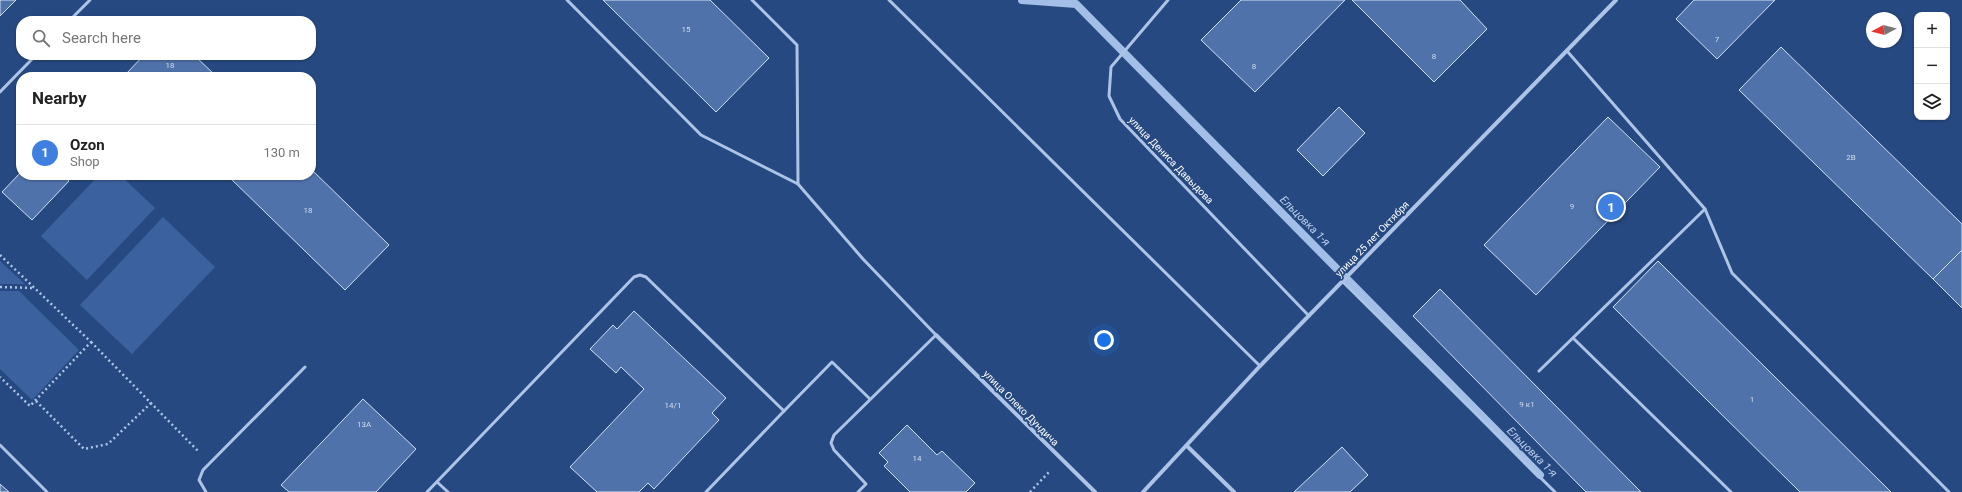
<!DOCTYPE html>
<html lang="en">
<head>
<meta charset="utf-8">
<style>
	body { margin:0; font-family:Roboto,sans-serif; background:#f2f2f2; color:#222 }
	.controls { position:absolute; right:12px; top:12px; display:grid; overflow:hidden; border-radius:8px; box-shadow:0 1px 3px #0004 }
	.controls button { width:36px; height:36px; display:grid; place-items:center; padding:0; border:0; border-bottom:1px solid #e0e0e0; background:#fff; color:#222; font:20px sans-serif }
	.compass { position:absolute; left:1866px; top:12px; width:36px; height:36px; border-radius:50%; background:#fff; box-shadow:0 1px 3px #0004; rotate:263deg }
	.you { position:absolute; left:1104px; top:340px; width:14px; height:14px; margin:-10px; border:3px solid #fff; border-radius:50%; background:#1a73e8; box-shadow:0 0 0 6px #1a73e833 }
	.badge { display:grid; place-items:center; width:26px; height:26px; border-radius:50%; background:#7c3aed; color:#fff; font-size:13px; font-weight:700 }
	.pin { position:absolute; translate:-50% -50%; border:2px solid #fff; box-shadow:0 1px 4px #0006 }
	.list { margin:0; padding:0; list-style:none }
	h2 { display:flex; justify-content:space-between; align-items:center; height:52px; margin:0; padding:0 16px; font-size:17px }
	h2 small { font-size:13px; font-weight:400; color:#767676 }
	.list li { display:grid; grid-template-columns:26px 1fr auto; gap:12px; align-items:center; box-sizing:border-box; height:56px; padding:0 16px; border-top:1px solid #e0e0e0 }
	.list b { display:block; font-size:15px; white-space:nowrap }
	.list p { margin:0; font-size:13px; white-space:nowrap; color:#767676 }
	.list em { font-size:13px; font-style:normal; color:#767676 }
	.icon { flex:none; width:22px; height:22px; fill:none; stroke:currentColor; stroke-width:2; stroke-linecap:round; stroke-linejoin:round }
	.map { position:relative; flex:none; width:1962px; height:492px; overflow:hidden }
	.search { position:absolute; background:#fff; box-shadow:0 1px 3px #0004; left:16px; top:16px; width:300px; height:44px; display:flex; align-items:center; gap:10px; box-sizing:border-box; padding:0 14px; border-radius:16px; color:#767676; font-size:15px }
	.panel { position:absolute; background:#fff; box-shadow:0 1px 3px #0004; left:16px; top:72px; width:300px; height:108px; border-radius:16px }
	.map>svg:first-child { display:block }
	.green { fill:#3b629e }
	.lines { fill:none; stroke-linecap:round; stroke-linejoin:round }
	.stream { stroke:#a3bee7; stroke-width:8 }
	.building { fill:#4f72aa; stroke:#d1e0f5 }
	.path { stroke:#aec4e6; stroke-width:2.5; stroke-dasharray:2 3; stroke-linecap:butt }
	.service { stroke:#aec4e6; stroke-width:3 }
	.minor { stroke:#aec4e6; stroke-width:4 }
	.labels { text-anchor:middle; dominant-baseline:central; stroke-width:3.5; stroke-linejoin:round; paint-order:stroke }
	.number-label { font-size:8px; fill:#d3dcea }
	.street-label { font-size:10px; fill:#fff; stroke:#264981 }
	.water-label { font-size:11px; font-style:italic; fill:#baceee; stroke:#264981 }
</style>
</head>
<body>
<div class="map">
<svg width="1962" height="492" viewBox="0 0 1962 492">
	<rect width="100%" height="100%" fill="#264981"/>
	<g class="green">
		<path d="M99,175H120L155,208L87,280L41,236Z"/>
		<path d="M163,217L215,267L132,354L80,305Z"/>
		<path d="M0,261L25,284H0Z"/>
		<path d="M0,291H19L79,350L32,400L0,369Z"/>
	</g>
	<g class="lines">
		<path class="stream" d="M1022,0L1076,4L1540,475"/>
	</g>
	<g class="building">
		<path d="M0,0H16L0,16Z"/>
		<path d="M603,0H710L769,58L716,112Z"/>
		<path d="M1241,0H1345L1255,92L1201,40Z"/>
		<path d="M1352,0H1460L1487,29L1434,82Z"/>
		<path d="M1694,0H1775L1717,59L1676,19Z"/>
		<path d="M1781,47L1962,224V250L1933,279L1739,90Z"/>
		<path d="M144,55H194L217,77H127L125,75Z"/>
		<path d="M1339,107L1365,133L1323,176L1297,150Z"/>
		<path d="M1608,117L1660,167L1536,295L1484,245Z"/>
		<path d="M311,169L389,245L345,290L227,175H311Z"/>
		<path d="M21,172V175H62L69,181L32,220L2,192Z"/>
		<path d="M1962,250V308L1933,279Z"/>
		<path d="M1658,261L1891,492H1800L1613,307Z"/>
		<path d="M1440,289L1641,492H1586L1413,316Z"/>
		<path d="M634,311L726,398L712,413L719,420L654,489L648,483L639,492H597L570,467L644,389L621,367L616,373L590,349L613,325L617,329Z"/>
		<path d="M363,399L416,449L376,492H289L281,485Z"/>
		<path d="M907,425L937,455L942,451L975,483L966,492H910L884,466L888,462L879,453Z"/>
		<path d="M1342,447L1368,475L1350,492H1294Z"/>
		<path d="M0,484L9,492H0Z"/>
	</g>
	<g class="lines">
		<g class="path">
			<path d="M0,255L91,342L30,406L0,377"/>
			<path d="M0,287L33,288"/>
			<path d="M91,342L199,452"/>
			<path d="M36,401L84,449L108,444L151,403"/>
			<path d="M1030,492L1050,471"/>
		</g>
		<g class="service">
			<path d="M567,0L701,135L798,184L863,259L936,335L834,435L831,443L834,450L866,484L858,492"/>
			<path d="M752,0L797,45L798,184"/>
			<path d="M889,0L1260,366"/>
			<path d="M1168,0L1111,67L1109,96L1120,119L1309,316"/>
			<path d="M69,21L90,0"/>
			<path d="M1567,51L1705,209L1732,273L1949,492"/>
			<path d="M0,92L36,55"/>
			<path d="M1342,281L1555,492"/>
			<path d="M1573,338L1731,492"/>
			<path d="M1539,371L1705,209"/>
			<path d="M784,411L832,362L870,399"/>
			<path d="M0,445L47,492"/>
			<path d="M437,482L448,492"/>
			<path d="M206,492L199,480L203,470L305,367"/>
			<path d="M427,492L634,277L640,275L646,277L784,411L706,492"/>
		</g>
		<g class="minor">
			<path d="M936,335L1095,492"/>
			<path d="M1187,446L1234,492"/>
			<path d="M1143,492L1260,366L1616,0"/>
		</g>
	</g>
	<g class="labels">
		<g class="number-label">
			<text x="686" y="29">15</text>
			<text x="1717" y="39">7</text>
			<text x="1434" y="56">8</text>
			<text x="170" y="65">18</text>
			<text x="1254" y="66">8</text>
			<text x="1851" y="157">2В</text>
			<text x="1572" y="206">9</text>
			<text x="308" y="210">18</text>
			<text x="1752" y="399">1</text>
			<text x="1527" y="404">9 к1</text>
			<text x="673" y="405">14/1</text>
			<text x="364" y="424">13А</text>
			<text x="917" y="458">14</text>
		</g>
		<g class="street-label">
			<text transform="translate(1171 160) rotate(46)">улица Дениса Давыдова</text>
			<text transform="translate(1372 239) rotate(-46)">улица 25 лет Октября</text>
			<text transform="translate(1021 408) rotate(45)">улица Олеко Дундича</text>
		</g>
		<g class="water-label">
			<text transform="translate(1305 221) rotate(45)">Ельцовка 1-я</text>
			<text transform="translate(1532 452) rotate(45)">Ельцовка 1-я</text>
		</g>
	</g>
</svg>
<div class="controls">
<button>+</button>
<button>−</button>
<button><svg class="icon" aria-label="layers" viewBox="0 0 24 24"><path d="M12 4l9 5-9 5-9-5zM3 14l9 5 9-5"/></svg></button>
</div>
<svg class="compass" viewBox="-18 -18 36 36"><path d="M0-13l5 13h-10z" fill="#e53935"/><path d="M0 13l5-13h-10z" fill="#767676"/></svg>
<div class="you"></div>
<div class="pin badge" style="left:1611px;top:207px;background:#3f7fe0">1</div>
<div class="search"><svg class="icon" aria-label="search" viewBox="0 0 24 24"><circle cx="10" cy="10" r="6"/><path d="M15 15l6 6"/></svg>Search here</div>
<section class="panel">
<h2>Nearby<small></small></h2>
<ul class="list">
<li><span class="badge" style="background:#3f7fe0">1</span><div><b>Ozon</b><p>Shop</p></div><em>130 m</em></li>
</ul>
</section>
</div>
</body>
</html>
